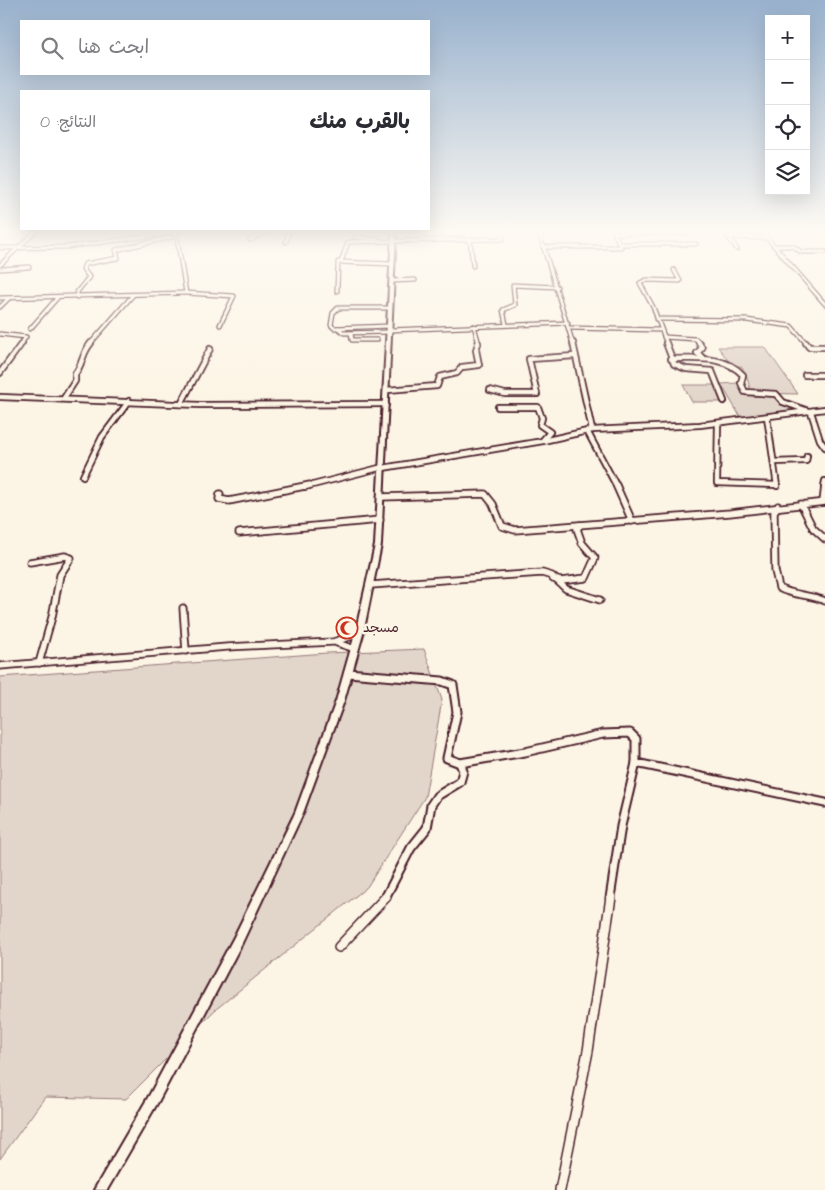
<!DOCTYPE html>
<html lang="ar">
<head>
<meta charset="utf-8">
<style>
	body { margin:0; font-family:"Architects Daughter","Playpen Sans Arabic",sans-serif; background:#f7f7f7; color:#2b2b33; direction:rtl }
	.controls { position:absolute; right:15px; top:15px; display:grid; overflow:hidden; border-radius:0px; box-shadow:0 5px 20px #0002 }
	.controls button { width:45px; height:45px; display:grid; place-items:center; padding:0; border:0; border-bottom:1px solid #e1e1e2; background:#fff; color:#2b2b33; font:25px sans-serif }
	.list { margin:0; padding:0; list-style:none }
	h2 { display:flex; justify-content:space-between; align-items:center; height:65px; margin:0; padding:0 20px; font-size:21px }
	h2 small { font-size:16px; font-weight:400; color:#7c7c81 }
	.icon { flex:none; width:28px; height:28px; fill:none; stroke:currentColor; stroke-width:2; stroke-linecap:round; stroke-linejoin:round }
	.map { position:relative; flex:none; width:825px; height:1190px; overflow:hidden; direction:ltr }
	.search { position:absolute; background:#fff; box-shadow:0 5px 20px #0002; left:20px; top:20px; width:410px; height:55px; display:flex; align-items:center; gap:12px; box-sizing:border-box; padding:0 18px; border-radius:0px; color:#7c7c81; font-size:19px }
	.panel { position:absolute; background:#fff; box-shadow:0 5px 20px #0002; left:20px; top:90px; width:410px; height:140px; border-radius:0px; direction:rtl }
	.map>svg:first-child { display:block }
	.green { fill:#e2d5ca; stroke:#967a7a }
	.lines { fill:none; stroke-linecap:round; stroke-linejoin:round }
	.minor-far4-casing { stroke:#4a1f2b; stroke-width:5.5 }
	.minor-far3-casing { stroke:#4a1f2b; stroke-width:8 }
	.minor-far2-casing { stroke:#4a1f2b; stroke-width:9 }
	.minor-far1-casing { stroke:#4a1f2b; stroke-width:11 }
	.minor-casing { stroke:#4a1f2b; stroke-width:12 }
	.tertiary-casing { stroke:#4a1f2b; stroke-width:4 }
	.minor-far4 { stroke:#fcf5e5; stroke-width:3 }
	.minor-far3 { stroke:#fcf5e5; stroke-width:4.5 }
	.minor-far2 { stroke:#fcf5e5; stroke-width:5.5 }
	.minor-far1 { stroke:#fcf5e5; stroke-width:7 }
	.minor { stroke:#fcf5e5; stroke-width:9 }
	.tertiary { fill:#fcf5e5; fill-rule:evenodd }
	.labels { text-anchor:middle; dominant-baseline:central; stroke-width:5; stroke-linejoin:round; paint-order:stroke }
	.poi-label { font-size:14px; fill:#4a1f2b; stroke:#fcf5e5; text-anchor:start }
</style>
</head>
<body>
<div class="map">
<svg width="825" height="1190" viewBox="0 0 825 1190">
	<rect width="100%" height="100%" fill="#fcf5e5"/>
	<filter id="ink" filterUnits="userSpaceOnUse"><feTurbulence type="fractalNoise" baseFrequency=".02" numOctaves="2"/><feDisplacementMap in="SourceGraphic" scale="10" xChannelSelector="R" yChannelSelector="G"/><feConvolveMatrix kernelMatrix="1 2 1 2 8 2 1 2 1" color-interpolation-filters="sRGB"/></filter>
	<g filter="url(#ink)">
		<g class="green">
			<path d="M718,347H765L798,394L751,393L747,377L742,367L730,363Z"/>
			<path d="M738,383L744,392L753,396L775,395L781,403L805,409L741,418L721,384Z"/>
			<path d="M683,385H719L724,402H692Z"/>
			<path d="M424,649L442,700L425,797L367,887L215,1010L126,1099L45,1097L0,1159V677L327,653Z"/>
		</g>
		<g class="lines">
			<g class="minor-far4-casing">
				<g id="minor-far4">
					<path d="M174,232L177,238L186,293L234,296L220,325"/>
					<path d="M539,232L573,344"/>
					<path d="M762,232L825,304"/>
					<path d="M615,233H686"/>
					<path d="M355,237L379,240"/>
					<path d="M250,240L267,232"/>
					<path d="M443,240V235L462,234L463,232"/>
					<path d="M470,240L473,266"/>
					<path d="M286,242L289,232"/>
					<path d="M620,244H696"/>
					<path d="M774,246H793L801,252H825"/>
					<path d="M543,247H621L614,232"/>
					<path d="M0,248L67,247L179,232"/>
					<path d="M737,249L728,237L767,238"/>
					<path d="M341,262L348,242L503,239L502,232"/>
					<path d="M0,265L35,232"/>
					<path d="M0,269L29,267"/>
					<path d="M392,281L415,280"/>
					<path d="M337,291L338,262L393,264"/>
					<path d="M77,297V292L89,277L83,269L85,264L118,258L116,250L172,237"/>
					<path d="M0,298L186,293"/>
					<path d="M0,307L9,298"/>
					<path d="M390,308H338L333,313L331,325L334,328L390,326"/>
					<path d="M656,319L746,320L791,326L807,344"/>
					<path d="M506,324L503,310L515,305L513,285L557,287"/>
					<path d="M474,326L479,344"/>
					<path d="M338,328L344,333L390,332"/>
					<path d="M569,328L661,330"/>
					<path d="M30,329L58,297"/>
					<path d="M390,330L568,323"/>
					<path d="M351,333L352,340H377"/>
					<path d="M0,334L26,337L21,344"/>
					<path d="M664,337L696,339L700,344"/>
					<path d="M90,344L133,295"/>
					<path d="M667,344L653,307L640,283L646,280L680,281L674,270"/>
				</g>
			</g>
			<g class="minor-far3-casing">
				<g id="minor-far3">
					<path d="M666,343L674,364L686,369L712,371L724,401"/>
					<path d="M699,343L702,348L697,353L703,358"/>
					<path d="M806,343L809,347H825"/>
					<path d="M671,359C697,359 724,355 743,375L741,383L745,392L776,394L783,402L811,412L820,440L825,447"/>
					<path d="M0,373L22,343"/>
					<path d="M805,375H825"/>
					<path d="M387,390L437,386L440,377L457,373L462,367L479,365L476,350L478,343"/>
					<path d="M490,390L505,394H537L529,359L575,356"/>
					<path d="M0,397L200,405L386,404"/>
					<path d="M64,398L75,381V374C83,364 82,353 91,343"/>
					<path d="M181,404L210,349"/>
					<path d="M498,407H538L542,418L540,425L550,432L543,440"/>
					<path d="M767,417L777,486"/>
					<path d="M718,423L717,483L777,485"/>
					<path d="M592,430L700,425L825,409"/>
					<path d="M587,431L617,487"/>
					<path d="M774,462L806,461L807,456"/>
					<path d="M383,468L543,441L592,430L573,343"/>
					<path d="M83,476L102,437L129,401"/>
					<path d="M305,487L383,467"/>
					<path d="M824,487L825,481"/>
				</g>
			</g>
			<g class="minor-far2-casing">
				<g id="minor-far2">
					<path d="M616,485L632,521"/>
					<path d="M220,494L219,499L229,501L310,485"/>
					<path d="M381,497L485,494L493,504L502,526L515,530L730,513L825,502"/>
					<path d="M823,502L825,485"/>
					<path d="M801,504L813,528L825,539"/>
					<path d="M778,506L774,512L775,571L779,588C793,596 810,594 825,601"/>
					<path d="M239,533L380,520"/>
					<path d="M30,562L65,556L71,558L60,575L52,617L39,663"/>
					<path d="M553,579L561,581L586,578L595,558L582,543L577,529L580,525"/>
					<path d="M371,585L542,573L552,576L566,589L600,600"/>
					<path d="M183,608L186,651"/>
					<path d="M337,643L355,649"/>
					<path d="M0,666L227,647L333,642L359,634"/>
				</g>
			</g>
			<g class="minor-far1-casing">
				<g id="minor-far1">
					<path d="M348,673L442,681L453,685L457,712L447,758L460,763"/>
					<path d="M385,898L411,848L427,828L431,805L437,796L460,782L463,771L460,763L525,752L603,734L630,733L636,739V763L825,803"/>
					<path d="M610,898L621,826L636,763"/>
				</g>
			</g>
			<g class="minor-casing">
				<g id="minor">
					<path d="M339,947L386,897"/>
					<path d="M560,1190L588,1051L611,897"/>
				</g>
			</g>
			<g class="tertiary-casing">
				<path id="tertiary" d="M392,232H396L381,545L363,634L344,701L303,813L242,943L158,1102L107,1190H94L150,1094L234,937L295,813L336,701L355,634L375,545Z"/>
			</g>
			<use href="#minor-far4" class="minor-far4"/>
			<use href="#minor-far3" class="minor-far3"/>
			<use href="#minor-far2" class="minor-far2"/>
			<use href="#minor-far1" class="minor-far1"/>
			<use href="#minor" class="minor"/>
			<use href="#tertiary" class="tertiary"/>
		</g>
	</g>
	<linearGradient id="sky" x2="0" y2="1"><stop stop-color="#98b1cd"/><stop offset="0.58" stop-color="#fefaf3"/><stop offset="1" stop-color="#fefaf3" stop-opacity="0"/></linearGradient>
	<rect width="825" height="399" fill="url(#sky)"/>
	<defs>
		<g id="mosque-ring" transform="scale(1.125)"><circle r="9.5" fill="#fcf5e5" stroke="#c8321e" stroke-width="1.5"/><path d="M3.5-4.9A6 6 0 1 0 3.5 4.9A5 5 0 1 1 3.5-4.9Z" fill="#c8321e"/></g>
	</defs>
	<g fill-rule="evenodd">
		<use href="#mosque-ring" x="347" y="628"/>
	</g>
	<g class="labels">
		<g class="poi-label">
			<text x="363" y="628">مسجد</text>
		</g>
	</g>
</svg>
<div class="controls">
<button>+</button>
<button>−</button>
<button><svg class="icon" aria-label="locate" viewBox="0 0 24 24"><circle cx="12" cy="12" r="6"/><path d="M12 2v4M12 18v4M2 12h4M18 12h4"/></svg></button>
<button><svg class="icon" aria-label="layers" viewBox="0 0 24 24"><path d="M12 4l9 5-9 5-9-5zM3 14l9 5 9-5"/></svg></button>
</div>
<div class="search"><svg class="icon" aria-label="search" viewBox="0 0 24 24"><circle cx="10" cy="10" r="6"/><path d="M15 15l6 6"/></svg>ابحث هنا</div>
<section class="panel">
<h2>بالقرب منك<small>النتائج: 0</small></h2>
<ul class="list">
</ul>
</section>
</div>
</body>
</html>
